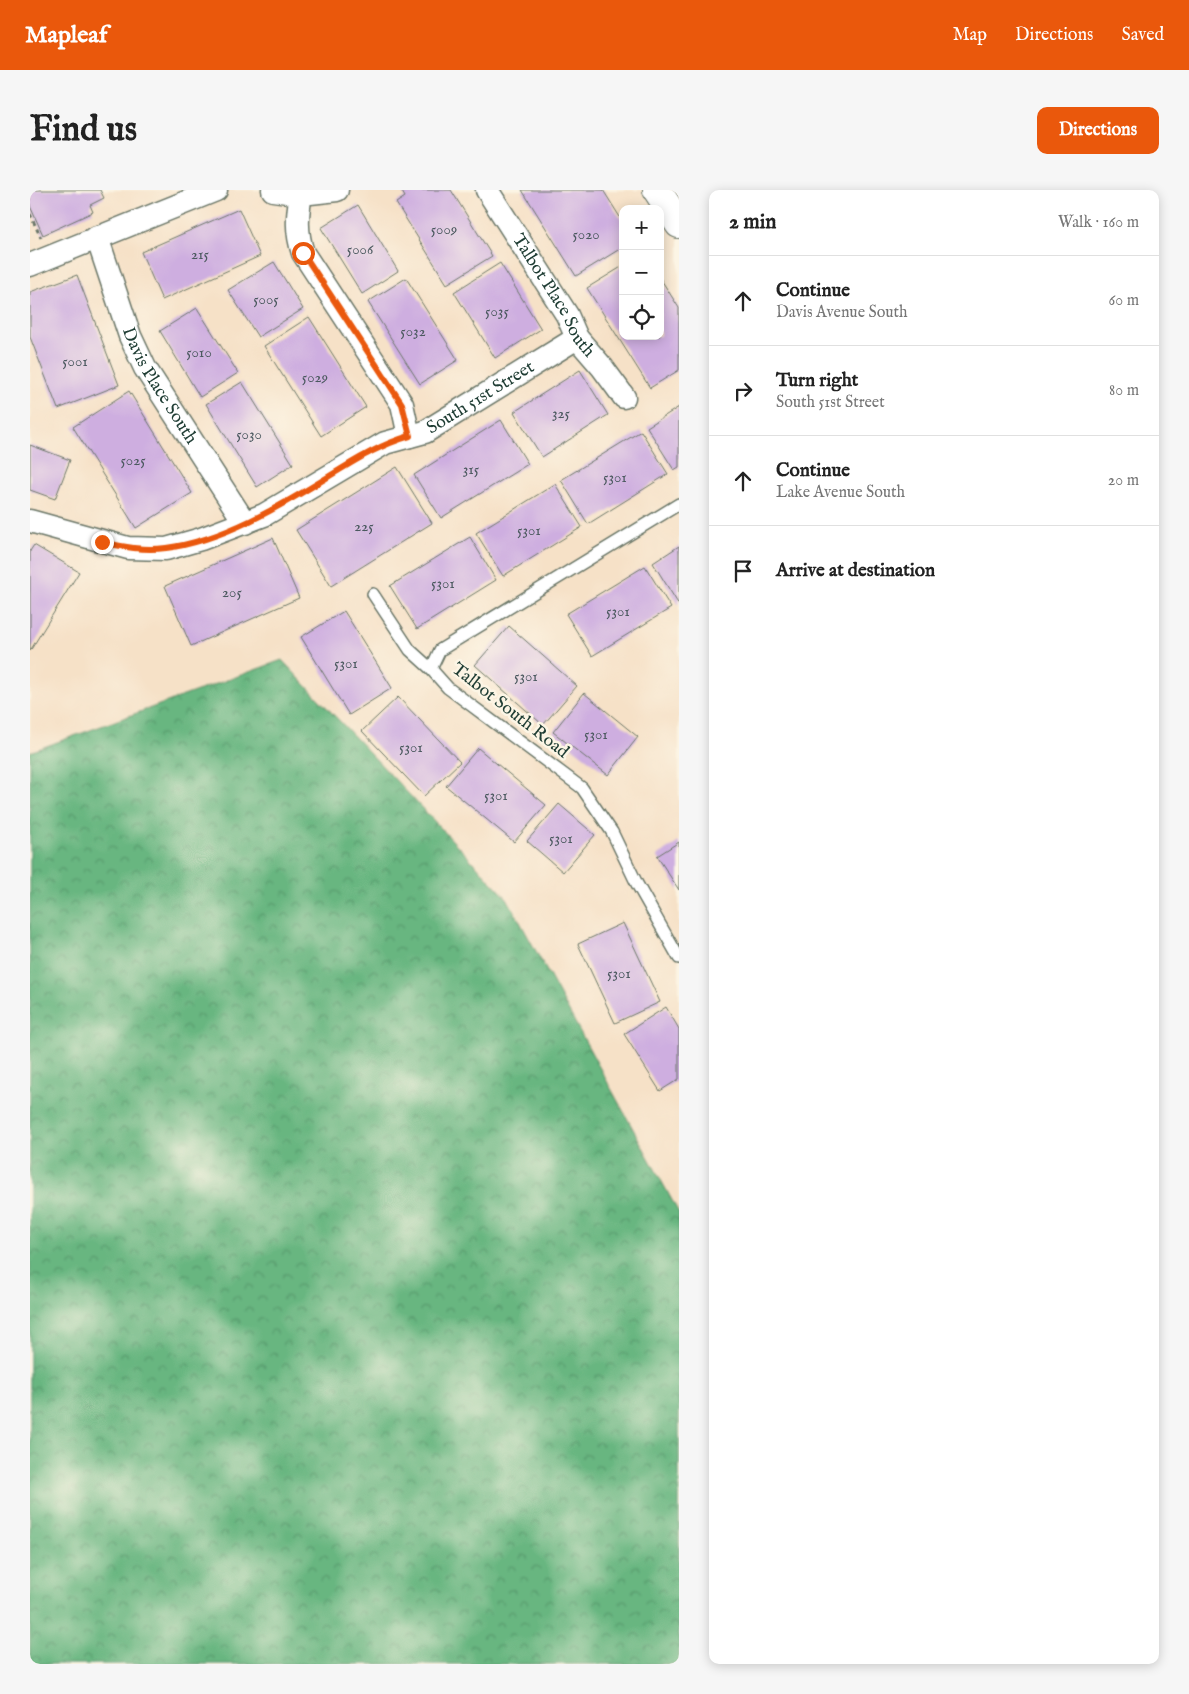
<!DOCTYPE html>
<html lang="en">
<head>
<meta charset="utf-8">
<style>
	body { margin:0; font-family:"IM FELL English",serif; background:#f6f6f6; color:#222 }
	.controls { position:absolute; right:15px; top:15px; display:grid; overflow:hidden; border-radius:10px; box-shadow:0 2px 12px #0003 }
	.controls button { width:45px; height:45px; display:grid; place-items:center; padding:0; border:0; border-bottom:1px solid #e0e0e0; background:#fff; color:#222; font:25px sans-serif }
	.stop { position:absolute; width:15px; height:15px; margin:-11px; border:4px solid #ea580c; border-radius:50%; background:#fff }
	.stop.end { background:#ea580c; border-color:#fff; box-shadow:0 1px 5px #0008 }
	.list { margin:0; padding:0; list-style:none }
	h2 { display:flex; justify-content:space-between; align-items:center; height:65px; margin:0; padding:0 20px; font-size:21px }
	h2 small { font-size:16px; font-weight:400; color:#767676 }
	.list li { display:grid; grid-template-columns:32px 1fr auto; gap:15px; align-items:center; box-sizing:border-box; height:90px; padding:0 20px; border-top:1px solid #e0e0e0 }
	.list b { display:block; font-size:19px; white-space:nowrap }
	.list p { margin:0; font-size:16px; white-space:nowrap; color:#767676 }
	.list em { font-size:16px; font-style:normal; color:#767676 }
	.icon { flex:none; width:28px; height:28px; fill:none; stroke:currentColor; stroke-width:2; stroke-linecap:round; stroke-linejoin:round }
	.map { position:relative; flex:none; width:649px; height:1474px; overflow:hidden; border-radius:10px }
	header { display:flex; align-items:center; gap:30px; box-sizing:border-box; height:70px; padding:0 25px; background:#ea580c; color:#fff }
	header strong { font-size:24px }
	nav { display:flex; gap:28px; margin-inline-start:auto; font-size:18px }
	.intro { display:flex; align-items:center; justify-content:space-between; box-sizing:border-box; height:120px; padding:0 30px }
	h1 { margin:0; font-size:35px }
	.button { padding:12px 22px; border-radius:10px; background:#ea580c; color:#fff; font-size:18px; font-weight:700 }
	main { display:flex; gap:30px; padding:0 30px }
	aside { flex:1; background:#fff; border-radius:10px; box-shadow:0 2px 12px #0003 }
	.map>svg:first-child { display:block }
	.forest { fill:url(#forest-crowns); stroke:#447a5a }
	.building { fill:#ceaee0 }
	.lines { fill:none; stroke-linecap:round; stroke-linejoin:round }
	.service-casing { stroke:#6a7667; stroke-width:14 }
	.minor-casing { stroke:#6a7667; stroke-width:25 }
	.tertiary-casing { stroke:#6a7667; stroke-width:30 }
	.path { stroke:#6a7667; stroke-width:3; stroke-dasharray:4 4; stroke-linecap:butt }
	.service { stroke:#fff; stroke-width:11 }
	.minor { stroke:#fff; stroke-width:22 }
	.tertiary { stroke:#fff; stroke-width:28 }
	.route { stroke:#ea580c; stroke-width:6 }
	.labels { text-anchor:middle; dominant-baseline:central; stroke-width:5; stroke-linejoin:round; paint-order:stroke }
	.number-label { font-size:15px; fill:#4b595f }
	.street-label { font-size:18px; fill:#1f3d34; stroke:#fcf5e5 }
</style>
</head>
<body>
<header>
<strong>Mapleaf</strong>
<nav><a>Map</a><a>Directions</a><a>Saved</a></nav>
</header>
<div class="intro"><h1>Find us</h1><a class="button">Directions</a></div>
<main>
<div class="map">
<svg width="649" height="1474" viewBox="0 0 649 1474">
	<defs>
		<pattern id="forest-crowns" width="20" height="18" patternUnits="userSpaceOnUse" patternTransform="scale(1.25)"><rect width="20" height="18" fill="#68b680"/><path d="M2 6a3 3 0 1 1 6 0M12 15a3 3 0 1 1 6 0" fill="none" stroke="#55956a"/></pattern>
	</defs>
	<rect width="100%" height="100%" fill="#fcf5e5"/>
	<filter id="ink" filterUnits="userSpaceOnUse"><feTurbulence type="fractalNoise" baseFrequency=".02" numOctaves="2"/><feDisplacementMap in="SourceGraphic" scale="10" xChannelSelector="R" yChannelSelector="G"/><feConvolveMatrix kernelMatrix="1 2 1 2 8 2 1 2 1" color-interpolation-filters="sRGB"/></filter>
	<filter id="wash" filterUnits="userSpaceOnUse"><feTurbulence type="fractalNoise" baseFrequency=".0096" numOctaves="4" result="noise"/><feDisplacementMap in="SourceGraphic" scale="20" xChannelSelector="R" yChannelSelector="G"/><feGaussianBlur stdDeviation="1.12" result="paint"/><feColorMatrix in="noise" values="0 0 0 0 0 0 0 0 0 0 0 0 0 0 0 0 0 1.4 0 .05"/><feComposite in="paint" operator="in"/></filter>
	<g filter="url(#wash)">
		<rect width="100%" height="100%" fill="#f6e1c7"/>
		<path class="forest" d="M252,470L477,708L649,1023V1474H0V562Z"/>
		<g id="blocks">
			<g class="building">
				<path d="M0,0H70L74,8L60,15L63,22L13,45L0,16Z"/>
				<path d="M371,0H421L462,66L417,94L366,13L375,7Z"/>
				<path d="M492,0H573L593,32V57L546,86Z"/>
				<path d="M328,15L368,81L332,104L291,38Z"/>
				<path d="M209,19L230,66L132,110L111,62Z"/>
				<path d="M244,72L273,119L228,147L198,100Z"/>
				<path d="M470,73L511,139L465,168L424,102Z"/>
				<path d="M593,76V146H630V88L649,118V180L620,198L557,98Z"/>
				<path d="M47,85L89,195L28,219L0,147V102Z"/>
				<path d="M376,88L428,170L390,194L338,112Z"/>
				<path d="M167,118L208,183L170,207L130,141Z"/>
				<path d="M279,127L336,217L291,246L234,156Z"/>
				<path d="M550,180L578,225L512,267L484,222Z"/>
				<path d="M212,192L263,274L227,297L176,214Z"/>
				<path d="M99,201L162,303L106,338L43,237Z"/>
				<path d="M649,217V277L644,280L617,237Z"/>
				<path d="M471,230L498,274L411,328L384,285Z"/>
				<path d="M611,241L638,284L558,334L531,290Z"/>
				<path d="M0,255L40,270L25,309L0,300Z"/>
				<path d="M367,277L402,333L301,396L266,340Z"/>
				<path d="M525,294L552,337L473,386L446,343Z"/>
				<path d="M440,347L466,390L387,439L360,396Z"/>
				<path d="M243,348L269,408L161,456L135,396Z"/>
				<path d="M4,355L49,382L0,461V361Z"/>
				<path d="M649,356V415L623,373Z"/>
				<path d="M615,376L641,418L562,466L536,424Z"/>
				<path d="M314,421L362,498L319,525L271,447Z"/>
				<path d="M479,436L547,496L513,535L445,475Z"/>
				<path d="M554,503L608,547L578,585L523,542Z"/>
				<path d="M368,507L430,572L394,606L332,541Z"/>
				<path d="M448,558L516,615L484,652L416,596Z"/>
				<path d="M529,614L565,645L533,682L497,651Z"/>
				<path d="M649,652V700L627,666Z"/>
				<path d="M593,733L630,812L585,833L548,754Z"/>
				<path d="M636,817L649,839V889L630,901L594,844Z"/>
			</g>
		</g>
	</g>
	<g filter="url(#ink)">
		<use href="#blocks" fill-opacity="0" stroke="#6a7667" stroke-width="1"/>
		<g class="lines">
			<g class="service-casing">
				<g id="service">
					<path d="M649,314L410,460L401,479L418,498L552,598L582,642L607,694L649,768"/>
					<path d="M343,404L380,460L401,479"/>
				</g>
			</g>
			<g class="minor-casing">
				<g id="minor">
					<path d="M243,0L271,4L307,0"/>
					<path id="s1" d="M457,0L537,125L547,148L572,177L594,207"/>
					<path d="M271,4C267,26 266,42 273,63L372,214L379,246"/>
					<path id="s2" d="M67,47L100,146L115,178L215,333"/>
					<path d="M0,75L186,0"/>
					<path id="s3" d="M0,331L98,358L136,359L171,349L234,325L355,253L395,242L547,148"/>
				</g>
			</g>
			<g class="tertiary-casing">
				<path id="tertiary" d="M627,0L649,34"/>
			</g>
			<path class="path" d="M0,24L11,48"/>
			<use href="#service" class="service"/>
			<use href="#minor" class="minor"/>
			<use href="#tertiary" class="tertiary"/>
		</g>
	</g>
	<g class="lines" filter="url(#ink)">
		<path class="route" d="M72,352C93,357 114,361 136,358C192,351 251,316 298,287C326,270 349,255 380,246L372,214L273,63"/>
	</g>
	<g class="labels">
		<g class="number-label">
			<text x="414" y="39">5009</text>
			<text x="556" y="44">5020</text>
			<text x="330" y="59">5006</text>
			<text x="170" y="64">215</text>
			<text x="236" y="109">5005</text>
			<text x="467" y="121">5035</text>
			<text x="383" y="141">5032</text>
			<text x="169" y="162">5010</text>
			<text x="45" y="171">5001</text>
			<text x="285" y="187">5029</text>
			<text x="531" y="223">325</text>
			<text x="219" y="244">5030</text>
			<text x="103" y="270">5025</text>
			<text x="441" y="279">315</text>
			<text x="585" y="287">5301</text>
			<text x="334" y="336">225</text>
			<text x="499" y="340">5301</text>
			<text x="413" y="393">5301</text>
			<text x="202" y="402">205</text>
			<text x="588" y="421">5301</text>
			<text x="316" y="473">5301</text>
			<text x="496" y="486">5301</text>
			<text x="566" y="544">5301</text>
			<text x="381" y="557">5301</text>
			<text x="466" y="605">5301</text>
			<text x="531" y="648">5301</text>
			<text x="589" y="783">5301</text>
		</g>
		<g class="street-label">
			<text stroke="none"><textPath href="#s1" startOffset="125">Talbot Place South</textPath></text>
			<text stroke="none"><textPath href="#s2" startOffset="162">Davis Place South</textPath></text>
			<text stroke="none"><textPath href="#s3" startOffset="491">South 51st Street</textPath></text>
			<text transform="translate(480 521) rotate(38)">Talbot South Road</text>
		</g>
	</g>
</svg>
<div class="controls">
<button>+</button>
<button>−</button>
<button><svg class="icon" aria-label="locate" viewBox="0 0 24 24"><circle cx="12" cy="12" r="6"/><path d="M12 2v4M12 18v4M2 12h4M18 12h4"/></svg></button>
</div>
<div class="stop" style="left:273px;top:63px"></div>
<div class="stop end" style="left:72px;top:352px"></div>
</div>
<aside>
<h2>2 min<small>Walk · 160 m</small></h2>
<ul class="list">
<li><svg class="icon" aria-label="ahead" viewBox="0 0 24 24"><path d="M12 20V5M6 11l6-6 6 6"/></svg><div><b>Continue</b><p>Davis Avenue South</p></div><em>60 m</em></li>
<li><svg class="icon" aria-label="right" viewBox="0 0 24 24"><path d="M7 20v-9h11M14 6l5 5-5 5"/></svg><div><b>Turn right</b><p>South 51st Street</p></div><em>80 m</em></li>
<li><svg class="icon" aria-label="ahead" viewBox="0 0 24 24"><path d="M12 20V5M6 11l6-6 6 6"/></svg><div><b>Continue</b><p>Lake Avenue South</p></div><em>20 m</em></li>
<li><svg class="icon" aria-label="arrive" viewBox="0 0 24 24"><path d="M6 21V4h12l-3 4 3 4H6"/></svg><div><b>Arrive at destination</b></div></li>
</ul>
</aside>
</main>
</body>
</html>
